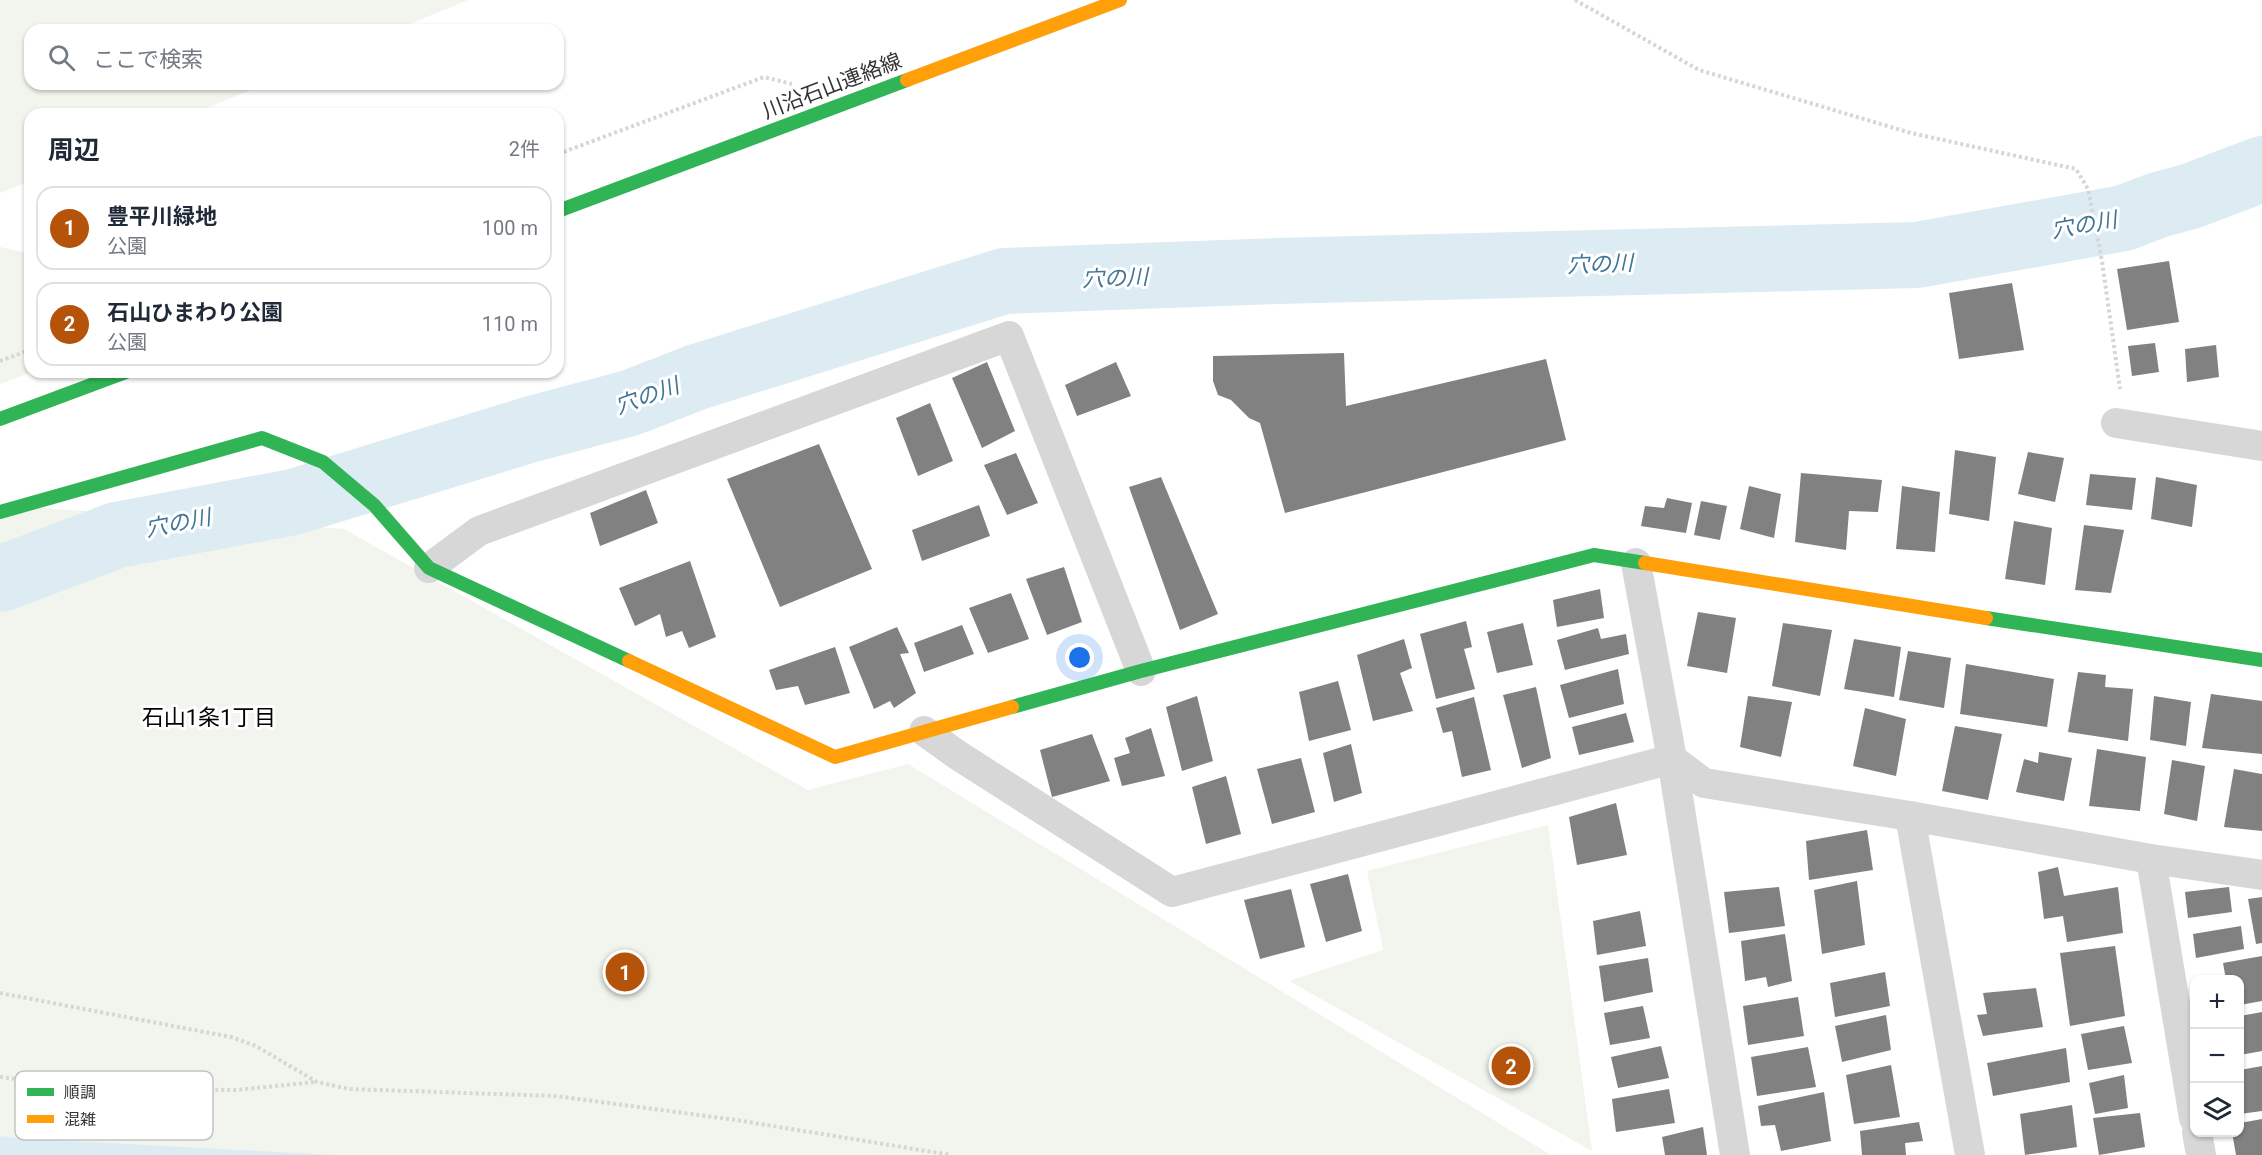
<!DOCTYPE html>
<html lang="ja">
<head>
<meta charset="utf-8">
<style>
	body { margin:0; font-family:Roboto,"Noto Sans JP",sans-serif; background:#f2f2f3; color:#1f2937 }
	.controls { position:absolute; right:18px; bottom:18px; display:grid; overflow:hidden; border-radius:12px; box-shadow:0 2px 4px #0004 }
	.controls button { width:54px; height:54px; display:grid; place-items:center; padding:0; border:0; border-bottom:2px solid #e0e1e3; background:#fff; color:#1f2937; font:30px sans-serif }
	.you { position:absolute; left:1080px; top:658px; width:21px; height:21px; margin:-15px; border:4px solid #fff; border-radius:50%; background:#1a73e8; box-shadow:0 0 0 9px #1a73e833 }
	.badge { display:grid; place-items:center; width:39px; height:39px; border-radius:50%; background:#b45309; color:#fff; font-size:20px; font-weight:700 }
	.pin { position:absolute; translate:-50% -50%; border:3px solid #fff; box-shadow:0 2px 6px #0006 }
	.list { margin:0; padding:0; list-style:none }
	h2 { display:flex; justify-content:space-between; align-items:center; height:78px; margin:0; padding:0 24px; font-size:26px }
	h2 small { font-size:20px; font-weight:400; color:#747a83 }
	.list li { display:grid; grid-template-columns:39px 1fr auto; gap:18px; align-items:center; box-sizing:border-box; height:84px; margin:0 12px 12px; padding:0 12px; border:2px solid #e0e1e3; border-radius:18px }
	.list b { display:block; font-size:22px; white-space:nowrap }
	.list p { margin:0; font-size:20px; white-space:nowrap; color:#747a83 }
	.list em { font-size:20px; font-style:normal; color:#747a83 }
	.icon { flex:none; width:33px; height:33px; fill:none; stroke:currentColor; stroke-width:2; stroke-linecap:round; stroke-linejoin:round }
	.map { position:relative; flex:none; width:2262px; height:1155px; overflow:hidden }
	.search { position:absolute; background:#fff; box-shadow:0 2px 4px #0004; left:24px; top:24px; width:540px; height:66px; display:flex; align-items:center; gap:15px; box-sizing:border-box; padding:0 21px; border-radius:18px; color:#747a83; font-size:22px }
	.panel { position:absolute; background:#fff; box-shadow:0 2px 4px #0004; left:24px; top:108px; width:540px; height:270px; border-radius:18px }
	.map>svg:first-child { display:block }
	.green { fill:#f1f5ed }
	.water { fill:#ddebf3 }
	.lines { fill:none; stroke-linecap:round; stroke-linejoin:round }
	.river { stroke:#ddebf3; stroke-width:66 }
	.building { fill:#818181 }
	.path { stroke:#d6d6d6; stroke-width:4; stroke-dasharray:3 3; stroke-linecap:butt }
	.street { stroke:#d7d7d7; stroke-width:30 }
	.fast { stroke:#30b455; stroke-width:14 }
	.slow { stroke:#ff9f0a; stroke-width:14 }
	.labels { text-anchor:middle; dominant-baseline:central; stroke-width:6; stroke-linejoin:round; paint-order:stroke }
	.street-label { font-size:21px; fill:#333; stroke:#fff }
	.water-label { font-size:22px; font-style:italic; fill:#3f7597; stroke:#fff }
	.neighbourhood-label { font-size:22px; fill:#000; stroke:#fff }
	.key { fill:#fff; stroke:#c2c2c2; stroke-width:1.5 }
	.key-label { font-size:16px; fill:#333 }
</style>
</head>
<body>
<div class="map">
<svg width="2262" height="1155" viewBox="0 0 2262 1155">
	<rect width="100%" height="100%" fill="#fff"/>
	<g class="green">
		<path d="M0,0H468L395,30H30V84H265L192,114H30V181L0,193Z"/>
		<path d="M0,247L27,253L30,257V372H32L0,384Z"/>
		<path d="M0,505L344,529L808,790L908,764L1551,1155H0Z"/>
		<path d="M1548,825L1592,1151L1289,981L1383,950L1367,871Z"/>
	</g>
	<path class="water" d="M0,1136L17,1138L332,1155H0Z"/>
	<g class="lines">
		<path class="river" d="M0,579L117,535L293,502L532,429L630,403L697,377L1004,281L1277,271L1917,255L2124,218L2158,205L2191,196L2262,169"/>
	</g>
	<g class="building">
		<path d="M2169,261L2179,322L2127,330L2117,269Z"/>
		<path d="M2012,283L2024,350L1959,359L1949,293Z"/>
		<path d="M2155,343L2159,372L2132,376L2128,346Z"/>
		<path d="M2216,345L2219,377L2187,382L2185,349Z"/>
		<path d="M1344,353L1346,406L1546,359L1566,440L1285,513L1260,423L1249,418L1231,400L1218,395L1213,381V356Z"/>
		<path d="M987,362L1015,431L982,448L952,378Z"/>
		<path d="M1116,362L1131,396L1077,416L1065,385Z"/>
		<path d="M930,403L953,461L918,476L896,418Z"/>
		<path d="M819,444L872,569L780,607L727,479Z"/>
		<path d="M1955,450L1996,457L1989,521L1949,514Z"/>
		<path d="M2028,452L2064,458L2055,502L2018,494Z"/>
		<path d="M1016,453L1038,503L1007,515L984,465Z"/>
		<path d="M1801,473L1882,480L1878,512L1849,511L1846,550L1795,542Z"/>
		<path d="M2090,474L2136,478L2132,510L2086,505Z"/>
		<path d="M1161,477L1218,614L1180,630L1129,487Z"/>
		<path d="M2156,477L2197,485L2192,527L2151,519Z"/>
		<path d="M1749,486L1781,494L1774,538L1740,529Z"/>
		<path d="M1902,486L1940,492L1935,552L1896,549Z"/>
		<path d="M646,490L658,523L600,546L590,513Z"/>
		<path d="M1667,498L1692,503L1686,533L1641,526L1645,506L1664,508Z"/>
		<path d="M1701,501L1727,506L1720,540L1694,535Z"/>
		<path d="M979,505L990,536L922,561L912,530Z"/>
		<path d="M2014,521L2052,528L2045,585L2005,579Z"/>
		<path d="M2084,525L2124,530L2111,593L2075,590Z"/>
		<path d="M690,561L716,637L689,648L682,631L666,637L660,614L635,626L619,588Z"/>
		<path d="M1064,567L1082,622L1047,635L1026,579Z"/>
		<path d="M1600,589L1604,618L1557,627L1553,600Z"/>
		<path d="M1011,593L1029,639L988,653L969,608Z"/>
		<path d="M1698,612L1736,618L1727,673L1687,666Z"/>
		<path d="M1466,621L1472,647L1464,649L1475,689L1436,699L1420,634Z"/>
		<path d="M1523,623L1533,665L1497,673L1487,632Z"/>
		<path d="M1783,623L1832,630L1820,696L1772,686Z"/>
		<path d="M962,625L974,654L924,672L914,643Z"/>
		<path d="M897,627L909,653L900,654L916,693L894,708L890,701L874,709L849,647Z"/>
		<path d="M1598,628L1601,639L1626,634L1629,654L1565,670L1557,640Z"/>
		<path d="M1404,639L1412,668L1400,673L1413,711L1373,721L1357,655Z"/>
		<path d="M1854,639L1901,647L1894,697L1844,689Z"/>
		<path d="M835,647L850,693L805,705L798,686L776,690L769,670Z"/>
		<path d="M1908,651L1951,658L1944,708L1899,700Z"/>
		<path d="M1966,664L2054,679L2047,727L1960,714Z"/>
		<path d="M1618,669L1624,704L1569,718L1560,685Z"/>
		<path d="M2078,672L2106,675L2105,687L2133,689L2128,741L2068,732Z"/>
		<path d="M1338,681L1351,730L1309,741L1299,692Z"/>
		<path d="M1536,687L1551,758L1522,768L1503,695Z"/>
		<path d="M2211,694L2262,701V754L2202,748Z"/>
		<path d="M1197,696L1213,761L1182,771L1166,707Z"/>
		<path d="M1748,696L1792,702L1781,757L1740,747Z"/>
		<path d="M2154,696L2191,702L2186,746L2150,740Z"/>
		<path d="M1474,697L1491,770L1462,777L1452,731L1443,733L1436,708Z"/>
		<path d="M1865,708L1906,719L1896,776L1853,766Z"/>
		<path d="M1626,713L1634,742L1579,755L1572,727Z"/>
		<path d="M1955,726L2002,734L1988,800L1942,791Z"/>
		<path d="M1151,728L1165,776L1122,786L1114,758L1130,753L1125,738Z"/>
		<path d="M1092,734L1110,781L1052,797L1040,750Z"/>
		<path d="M1351,744L1362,793L1334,802L1323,753Z"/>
		<path d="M2097,749L2146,757L2140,811L2089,806Z"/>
		<path d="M2039,752L2072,758L2064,801L2016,792L2024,759L2038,763Z"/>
		<path d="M1301,758L1315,812L1272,824L1257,769Z"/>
		<path d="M2172,760L2205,766L2197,821L2164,814Z"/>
		<path d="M2234,769L2262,774V831L2224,827Z"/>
		<path d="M1226,776L1241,834L1206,844L1192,787Z"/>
		<path d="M1616,803L1627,855L1577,865L1569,817Z"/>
		<path d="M1867,830L1873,870L1809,880L1806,841Z"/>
		<path d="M2058,867L2064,896L2118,887L2123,933L2067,942L2063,916L2044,919L2038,872Z"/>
		<path d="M1348,874L1362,931L1326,942L1310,884Z"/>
		<path d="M1857,881L1865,945L1822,954L1814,890Z"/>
		<path d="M1779,887L1785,926L1729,933L1724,892Z"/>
		<path d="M2229,887L2232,912L2188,918L2185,892Z"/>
		<path d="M1291,889L1305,947L1260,959L1244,900Z"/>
		<path d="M2262,897V943L2256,944L2248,899Z"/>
		<path d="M1640,911L1646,946L1597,955L1593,921Z"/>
		<path d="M2241,926L2244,949L2196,958L2193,934Z"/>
		<path d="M1785,934L1792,981L1768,987L1766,977L1745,981L1741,941Z"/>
		<path d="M2115,946L2125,1016L2070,1026L2060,953Z"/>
		<path d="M2262,956V1001L2240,1005V980H2226L2223,963Z"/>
		<path d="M1648,958L1653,992L1604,1002L1599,966Z"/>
		<path d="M1885,972L1890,1006L1835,1017L1830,983Z"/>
		<path d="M2036,988L2043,1027L1983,1036L1977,1015L1987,1014L1983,993Z"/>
		<path d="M1798,997L1804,1036L1748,1045L1743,1006Z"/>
		<path d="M1643,1006L1650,1038L1610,1045L1604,1013Z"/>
		<path d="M2262,1012V1051L2240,1055V1016Z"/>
		<path d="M1886,1015L1891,1050L1842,1062L1835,1026Z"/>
		<path d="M2124,1026L2132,1063L2088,1070L2081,1034Z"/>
		<path d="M1661,1046L1669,1078L1618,1088L1611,1057Z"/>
		<path d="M1808,1047L1816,1087L1757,1096L1751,1057Z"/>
		<path d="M2066,1048L2070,1082L1993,1096L1987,1063Z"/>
		<path d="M1891,1065L1900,1117L1854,1124L1846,1075Z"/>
		<path d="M2262,1066V1111L2240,1114V1070Z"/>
		<path d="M2124,1075L2128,1108L2095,1114L2089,1083Z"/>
		<path d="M1669,1089L1675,1123L1616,1132L1612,1099Z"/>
		<path d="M1824,1092L1831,1141L1781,1151L1775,1125L1761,1126L1758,1106Z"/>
		<path d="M2072,1105L2077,1147L2025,1155L2020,1114Z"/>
		<path d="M2140,1113L2145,1147L2099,1155L2093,1118Z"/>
		<path d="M2262,1119V1155H2236L2232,1132H2240V1123Z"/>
		<path d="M1919,1122L1923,1141L1905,1143L1906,1155H1862L1860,1131Z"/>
		<path d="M1703,1127L1707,1155H1665L1662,1137Z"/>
	</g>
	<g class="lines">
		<g class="path">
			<path d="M1575,0L1699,70L1911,133L2076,169L2088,189L2102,261L2120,389"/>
			<path d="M558,154L764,77L792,84"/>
			<path d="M0,361L30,350"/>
			<path d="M0,993L231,1037L256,1046L317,1082L349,1089L556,1096L736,1120L951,1155"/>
			<path d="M0,1077L102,1089L236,1090L316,1082"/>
		</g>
		<g class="street">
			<path d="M2116,423L2262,446"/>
			<path d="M1636,563L1672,759L1735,1155"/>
			<path d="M429,568L479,531L1009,336L1141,671"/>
			<path d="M924,731L956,754L1172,892L1672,759L1704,783L1910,816L2151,859L2262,875"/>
			<path d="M1910,816L1970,1155"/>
			<path d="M2151,859L2194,1118"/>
			<path d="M2197,1132L2201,1155"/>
		</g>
		<g class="fast">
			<path d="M558,211L907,80"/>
			<path d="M0,419L126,372"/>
			<path d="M0,512L262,438L323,462L374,505L429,568L629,661"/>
			<path d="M1986,618L2262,660"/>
			<path d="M1012,707L1141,671L1594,555L1645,563"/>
		</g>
		<g class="slow">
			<path d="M907,80L1120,0"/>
			<path d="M1645,563L1986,618"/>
			<path d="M629,661L835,757L1012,707"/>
		</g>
	</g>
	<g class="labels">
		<g class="street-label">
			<text transform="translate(832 86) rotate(-21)">川沿石山連絡線</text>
		</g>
		<g class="water-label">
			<text transform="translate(2084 225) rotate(-10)">穴の川</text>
			<text transform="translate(1600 264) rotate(-2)">穴の川</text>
			<text transform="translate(1115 278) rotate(-2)">穴の川</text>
			<text transform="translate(647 396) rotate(-20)">穴の川</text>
			<text transform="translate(178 523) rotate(-11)">穴の川</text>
		</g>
		<g class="neighbourhood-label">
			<text x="209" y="717">石山1条1丁目</text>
		</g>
	</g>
	<rect x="15" y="1071" width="198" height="69" rx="9" class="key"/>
	<rect x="27" y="1088" width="27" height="8" fill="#30b455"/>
	<rect x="27" y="1115" width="27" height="8" fill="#ff9f0a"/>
	<g class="key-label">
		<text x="64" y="1098">順調</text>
		<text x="64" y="1125">混雑</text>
	</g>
</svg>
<div class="controls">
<button>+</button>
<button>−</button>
<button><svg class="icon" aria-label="layers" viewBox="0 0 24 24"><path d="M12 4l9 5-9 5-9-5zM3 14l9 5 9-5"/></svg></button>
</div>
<div class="you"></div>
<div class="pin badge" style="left:625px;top:972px">1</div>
<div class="pin badge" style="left:1511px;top:1066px">2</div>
<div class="search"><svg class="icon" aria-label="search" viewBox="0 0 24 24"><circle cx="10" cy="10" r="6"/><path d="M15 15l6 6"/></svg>ここで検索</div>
<section class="panel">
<h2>周辺<small>2件</small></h2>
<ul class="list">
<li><span class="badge">1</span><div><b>豊平川緑地</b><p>公園</p></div><em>100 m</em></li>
<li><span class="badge">2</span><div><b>石山ひまわり公園</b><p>公園</p></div><em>110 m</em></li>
</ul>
</section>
</div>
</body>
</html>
